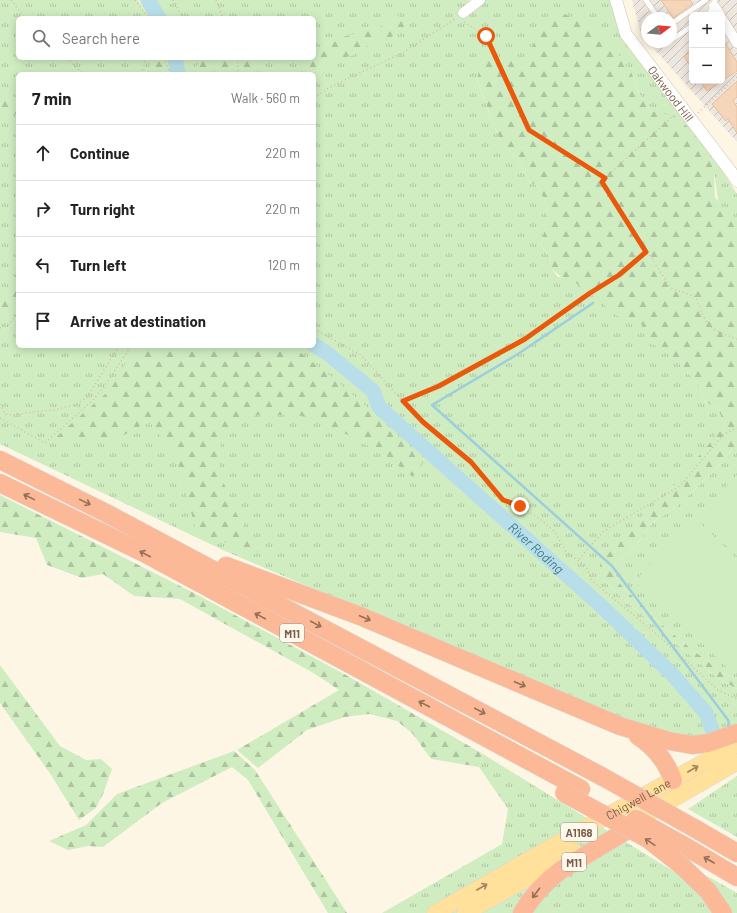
<!DOCTYPE html>
<html lang="en">
<head>
<meta charset="utf-8">
<style>
	body { margin:0; font-family:Barlow,sans-serif; background:#f2f2f2; color:#222 }
	.controls { position:absolute; right:12px; top:12px; display:grid; overflow:hidden; border-radius:6px; box-shadow:0 2px 10px #0003 }
	.controls button { width:36px; height:36px; display:grid; place-items:center; padding:0; border:0; border-bottom:1px solid #e0e0e0; background:#fff; color:#222; font:20px sans-serif }
	.compass { position:absolute; left:641px; top:12px; width:36px; height:36px; border-radius:50%; background:#fff; box-shadow:0 2px 10px #0003; rotate:74deg }
	.stop { position:absolute; width:12px; height:12px; margin:-9px; border:3px solid #ea580c; border-radius:50%; background:#fff }
	.stop.end { background:#ea580c; border-color:#fff; box-shadow:0 1px 4px #0008 }
	.list { margin:0; padding:0; list-style:none }
	h2 { display:flex; justify-content:space-between; align-items:center; height:52px; margin:0; padding:0 16px; font-size:17px }
	h2 small { font-size:13px; font-weight:400; color:#767676 }
	.list li { display:grid; grid-template-columns:26px 1fr auto; gap:12px; align-items:center; box-sizing:border-box; height:56px; padding:0 16px; border-top:1px solid #e0e0e0 }
	.list b { display:block; font-size:15px; white-space:nowrap }
	.list em { font-size:13px; font-style:normal; color:#767676 }
	.icon { flex:none; width:22px; height:22px; fill:none; stroke:currentColor; stroke-width:2; stroke-linecap:round; stroke-linejoin:round }
	.map { position:relative; flex:none; width:737px; height:913px; overflow:hidden }
	.search { position:absolute; background:#fff; box-shadow:0 2px 10px #0003; left:16px; top:16px; width:300px; height:44px; display:flex; align-items:center; gap:10px; box-sizing:border-box; padding:0 14px; border-radius:6px; color:#767676; font-size:15px }
	.panel { position:absolute; background:#fff; box-shadow:0 2px 10px #0003; left:16px; top:72px; width:300px; height:276px; border-radius:6px }
	.map>svg:first-child { display:block }
	.industrial { fill:url(#industrial-furrows); fill-rule:evenodd }
	.grass { fill:url(#grass-tufts); fill-rule:evenodd }
	.forest { fill:url(#forest-firs) }
	.garden { fill:#d0edc2 }
	.lines { fill:none; stroke-linecap:round; stroke-linejoin:round }
	.stream { stroke:#9dcedc; stroke-width:2.5 }
	.river { stroke:#b8dfe9; stroke-width:15 }
	.building { fill:#f5d6bb; stroke:#e9be9a }
	.service-casing { stroke:#d0beaa; stroke-width:6 }
	.minor-casing { stroke:#d0beaa; stroke-width:11 }
	.tertiary-casing { stroke:#d0beaa; stroke-width:13 }
	.primary-casing { stroke:#dcd5cf; stroke-width:17 }
	.motorway-casing { stroke:#dcd5cf; stroke-width:19 }
	.path { stroke:#dbba9d; stroke-width:1.5; stroke-dasharray:1 3; stroke-linecap:butt }
	.service { stroke:#fff; stroke-width:5 }
	.minor { stroke:#fff; stroke-width:10 }
	.tertiary { stroke:#fff; stroke-width:12 }
	.primary { stroke:#ffe19b; stroke-width:16 }
	.motorway { stroke:#fcb998; stroke-width:18 }
	.motorway-bridge-casing { stroke:#dcd5cf; stroke-width:19; stroke-linecap:butt }
	.motorway-bridge { stroke:#fcb998; stroke-width:18 }
	.oneway { stroke:#936f58 }
	.oneway2 { stroke:#a18561 }
	.route { stroke:#ea580c; stroke-width:5 }
	.labels { text-anchor:middle; dominant-baseline:central; stroke-width:3.5; stroke-linejoin:round; paint-order:stroke }
	.shield { fill:#fff9ed; stroke:#a18c7a; stroke-width:1 }
	.shield-label { font-size:11px; font-weight:bold; fill:#795d48 }
	.street-label { font-size:12px; fill:#795d48; stroke:#fff9ed }
	.water-label { font-size:13px; font-style:italic; fill:#407b8e; stroke:#fff9ed }
</style>
</head>
<body>
<div class="map">
<svg width="737" height="913" viewBox="0 0 737 913">
	<defs>
		<pattern id="industrial-furrows" width="10" height="10" patternUnits="userSpaceOnUse"><rect width="10" height="10" fill="#eee7df"/><path d="M-1 1l2-2M0 10L10 0M9 11l2-2" fill="none" stroke="#c6beb7"/></pattern>
		<pattern id="grass-tufts" width="24" height="20" patternUnits="userSpaceOnUse"><rect width="24" height="20" fill="#d0edc2"/><path d="M3 7l-1-3M5 7V3M7 7l1-3M15 17l-1-3M17 17v-4M19 17l1-3" fill="none" stroke="#aec3a0"/></pattern>
		<pattern id="forest-firs" width="22" height="20" patternUnits="userSpaceOnUse"><rect width="22" height="20" fill="#d0edc2"/><path d="M5 1l3.5 6h-7zM16 11l3.5 6h-7z" fill="#aec3a0"/></pattern>
	</defs>
	<rect width="100%" height="100%" fill="#fef6e5"/>
	<path class="industrial" d="M632,0H737V142L648,42H671V18H647V41L641,34ZM692,15H722V81H692Z"/>
	<g class="grass">
		<path d="M0,0H138L147,16L139,0H468L474,5L480,0H616L626,34L679,104L737,194V232L718,201L714,171L651,111L638,92L632,74L527,59L477,80L501,143L518,159L528,180L540,188L547,207L546,223L541,246L550,256L551,268L558,277L575,279L643,321L698,384L705,401L719,410L723,422L713,446L668,493L602,579L627,602L716,677L737,689V727L687,740L619,718L227,552L0,444ZM18,18H314V58H18ZM18,74H314V346H18Z"/>
		<path d="M732,449H737V679L723,673L694,651L656,620L619,583L612,566L635,547L653,522L676,507L716,469Z"/>
		<path d="M483,754L673,871L709,877L737,893V913H382L502,844L508,809L479,767Z"/>
		<path d="M737,776V837L688,809Z"/>
	</g>
	<g class="forest">
		<path d="M558,12L587,23L601,35L617,52L632,74L638,92L651,111L677,117L692,131L711,159L714,171L715,197L727,213L737,232V449H732L716,469L676,507L653,522L635,547L612,566L619,583L656,620L694,651L723,673L737,679V689L716,677L627,602L602,579L600,564L623,536L645,513L668,493L714,438L723,422L719,410L705,401L698,384L664,348L650,344L640,321L617,316L590,293L573,281L563,279L551,268L550,256L541,246L546,223L547,207L540,188L528,180L518,159L501,143L477,80L481,61L527,58L548,15Z"/>
		<path d="M398,15L407,24L393,36L365,47L354,55L331,61L321,76L314,80V74H282L306,65L335,39L383,26Z"/>
		<path d="M201,58H221L226,62L253,59L263,70L273,74H193Z"/>
		<path d="M151,60L168,63L171,74H147Z"/>
		<path d="M0,93L15,98L18,108V115L0,109Z"/>
		<path d="M18,272V297L1,319L0,318V299Z"/>
		<path d="M136,346H292L333,378L374,413L424,461L413,477L382,453L346,434L304,416L261,414L234,422L221,435L219,472L237,515L264,554L197,534L176,457L149,421L110,443L56,437L110,390Z"/>
		<path d="M0,495L196,594L346,675L483,754L479,767L431,759L412,733L397,721L369,714L345,717L307,730L258,768L237,750L339,690L315,674L180,599L134,596L103,574L82,578L47,565L36,538L0,532Z"/>
		<path d="M0,665L60,746L86,760L101,759L112,769L103,794L96,808L79,820L51,775L0,703Z"/>
		<path d="M234,751L255,770L347,913H328L248,780L232,767L162,803L103,847L88,846L68,850L49,841L86,825L117,794Z"/>
	</g>
	<g class="garden">
		<path d="M737,475V556L697,517Z"/>
		<path d="M695,518L737,559V671L734,674L636,580Z"/>
	</g>
	<g class="lines">
		<path class="stream" d="M593,303L518,354L432,405L612,566L728,720L730,729"/>
		<g class="river">
			<path d="M148,0L159,18"/>
			<path d="M175,58L178,74"/>
			<path id="s1" d="M314,345L327,353L373,391L379,407L599,604L673,675L706,713L720,750"/>
		</g>
	</g>
	<g class="building">
		<path d="M661,0H690L693,4L673,18Z"/>
		<path d="M722,38L737,62V71L722,81Z"/>
		<path d="M692,51V69L684,56Z"/>
		<path d="M700,81H722L707,91Z"/>
		<path d="M737,81V97L733,101L737,107V133L728,119L726,121L712,104Z"/>
	</g>
	<g class="lines">
		<g class="service-casing">
			<g id="service">
				<path d="M646,0L658,18"/>
				<path d="M708,15L714,6L715,0"/>
				<path d="M671,24L706,0"/>
				<path d="M673,39L692,26"/>
			</g>
		</g>
		<g class="minor-casing">
			<g id="minor">
				<path d="M714,6L720,15"/>
				<path d="M463,13L480,0"/>
				<path d="M722,19L737,43"/>
			</g>
		</g>
		<g class="tertiary-casing">
			<g id="tertiary">
				<path id="s2" d="M616,0L626,34L731,172L737,181"/>
			</g>
		</g>
		<g class="primary-casing">
			<g id="primary">
				<path d="M628,825L737,762"/>
				<path id="s3" d="M435,913L560,842L737,744"/>
				<path d="M465,913L575,852"/>
			</g>
		</g>
		<g class="motorway-casing">
			<g id="motorway">
				<path d="M0,460L106,513L603,777"/>
				<path d="M0,483L146,554L581,789"/>
				<path d="M226,566L360,616L620,726L669,741L692,745L708,743L737,733"/>
				<path d="M638,736C655,747 666,761 673,780"/>
				<path d="M694,828L737,853"/>
				<path d="M681,844L737,877"/>
				<path d="M681,865L708,891L723,913"/>
				<path d="M522,913C532,896 545,882 561,870L629,829L634,822"/>
			</g>
		</g>
		<g class="path">
			<path d="M11,0L25,18"/>
			<path d="M135,0L149,18"/>
			<path d="M173,0L183,18"/>
			<path d="M216,0L223,18"/>
			<path d="M464,22L486,36L529,130L605,178L674,115"/>
			<path d="M67,58L83,74"/>
			<path d="M164,58L170,74"/>
			<path d="M237,58L239,74"/>
			<path d="M141,74L147,58"/>
			<path d="M314,98L330,87L402,53L455,19"/>
			<path d="M698,113L737,77"/>
			<path d="M605,178L602,182L671,288L696,297C707,327 707,328 737,339"/>
			<path d="M0,328L9,324L18,313"/>
			<path d="M314,329L361,355L395,393L423,422L471,462L503,500L519,506L540,519L554,531L567,553L586,566L592,581L653,631L718,690L737,699"/>
			<path d="M403,401L439,386L525,339L590,293L619,275L646,252"/>
			<path d="M0,404L5,414L14,415L33,412L55,410L77,404L87,397L119,346"/>
			<path d="M0,418L45,443L91,402L104,387L131,346"/>
			<path d="M579,559L604,531L680,486L724,434L737,428"/>
		</g>
		<use href="#service" class="service"/>
		<use href="#minor" class="minor"/>
		<use href="#tertiary" class="tertiary"/>
		<use href="#primary" class="primary"/>
		<use href="#motorway" class="motorway"/>
		<g class="motorway-bridge-casing">
			<g id="motorway-bridge">
				<path d="M603,777L694,828"/>
				<path d="M564,793L648,839L681,865"/>
				<path d="M636,819L681,844"/>
			</g>
		</g>
		<use href="#motorway-bridge" class="motorway-bridge"/>
	</g>
	<defs><path id="oneway-shaft" d="M-6 0H5M1.5-3L5.5 0L1.5 3" fill="none" stroke-width="1.6" stroke-linecap="round" stroke-linejoin="round"/></defs>
	<g class="oneway">
		<use href="#oneway-shaft" transform="translate(29 497) rotate(-154)"/>
		<use href="#oneway-shaft" transform="translate(85 502) rotate(26)"/>
		<use href="#oneway-shaft" transform="translate(145 554) rotate(-153)"/>
		<use href="#oneway-shaft" transform="translate(260 616) rotate(-152)"/>
		<use href="#oneway-shaft" transform="translate(365 618) rotate(23)"/>
		<use href="#oneway-shaft" transform="translate(316 624) rotate(28)"/>
		<use href="#oneway-shaft" transform="translate(520 684) rotate(23)"/>
		<use href="#oneway-shaft" transform="translate(424 704) rotate(-152)"/>
		<use href="#oneway-shaft" transform="translate(480 711) rotate(28)"/>
		<use href="#oneway-shaft" transform="translate(650 842) rotate(-146)"/>
		<use href="#oneway-shaft" transform="translate(709 860) rotate(-150)"/>
		<use href="#oneway-shaft" transform="translate(536 893) rotate(127)"/>
	</g>
	<g class="oneway2">
		<use href="#oneway-shaft" transform="translate(693 769) rotate(-30)"/>
		<use href="#oneway-shaft" transform="translate(482 887) rotate(-30)"/>
	</g>
	<g class="lines">
		<path class="route" d="M486,36L529,130L605,178L602,182L646,252L619,275L590,293L525,339L439,386L403,401L423,422L471,462L503,500L520,506"/>
	</g>
	<g class="labels">
		<g class="shield">
			<rect x="280" y="624" width="24" height="18" rx="3"/>
			<rect x="561" y="823" width="36" height="18" rx="3"/>
			<rect x="562" y="853" width="24" height="18" rx="3"/>
		</g>
		<g class="shield-label">
			<text x="292" y="633">M11</text>
			<text x="579" y="832">A1168</text>
			<text x="574" y="862">M11</text>
		</g>
		<g class="street-label">
			<text stroke="none"><textPath href="#s2" startOffset="110">Oakwood Hill</textPath></text>
			<text stroke="none"><textPath href="#s3" startOffset="233">Chigwell Lane</textPath></text>
		</g>
		<g class="water-label">
			<text stroke="none"><textPath href="#s1" startOffset="303">River Roding</textPath></text>
		</g>
	</g>
</svg>
<div class="controls">
<button>+</button>
<button>−</button>
</div>
<svg class="compass" viewBox="-18 -18 36 36"><path d="M0-13l5 13h-10z" fill="#e53935"/><path d="M0 13l5-13h-10z" fill="#767676"/></svg>
<div class="stop" style="left:486px;top:36px"></div>
<div class="stop end" style="left:520px;top:506px"></div>
<div class="search"><svg class="icon" aria-label="search" viewBox="0 0 24 24"><circle cx="10" cy="10" r="6"/><path d="M15 15l6 6"/></svg>Search here</div>
<section class="panel">
<h2>7 min<small>Walk · 560 m</small></h2>
<ul class="list">
<li><svg class="icon" aria-label="ahead" viewBox="0 0 24 24"><path d="M12 20V5M6 11l6-6 6 6"/></svg><div><b>Continue</b></div><em>220 m</em></li>
<li><svg class="icon" aria-label="right" viewBox="0 0 24 24"><path d="M7 20v-9h11M14 6l5 5-5 5"/></svg><div><b>Turn right</b></div><em>220 m</em></li>
<li><svg class="icon" aria-label="left" viewBox="0 0 24 24"><path d="M17 20v-9H6M10 6l-5 5 5 5"/></svg><div><b>Turn left</b></div><em>120 m</em></li>
<li><svg class="icon" aria-label="arrive" viewBox="0 0 24 24"><path d="M6 21V4h12l-3 4 3 4H6"/></svg><div><b>Arrive at destination</b></div></li>
</ul>
</section>
</div>
</body>
</html>
